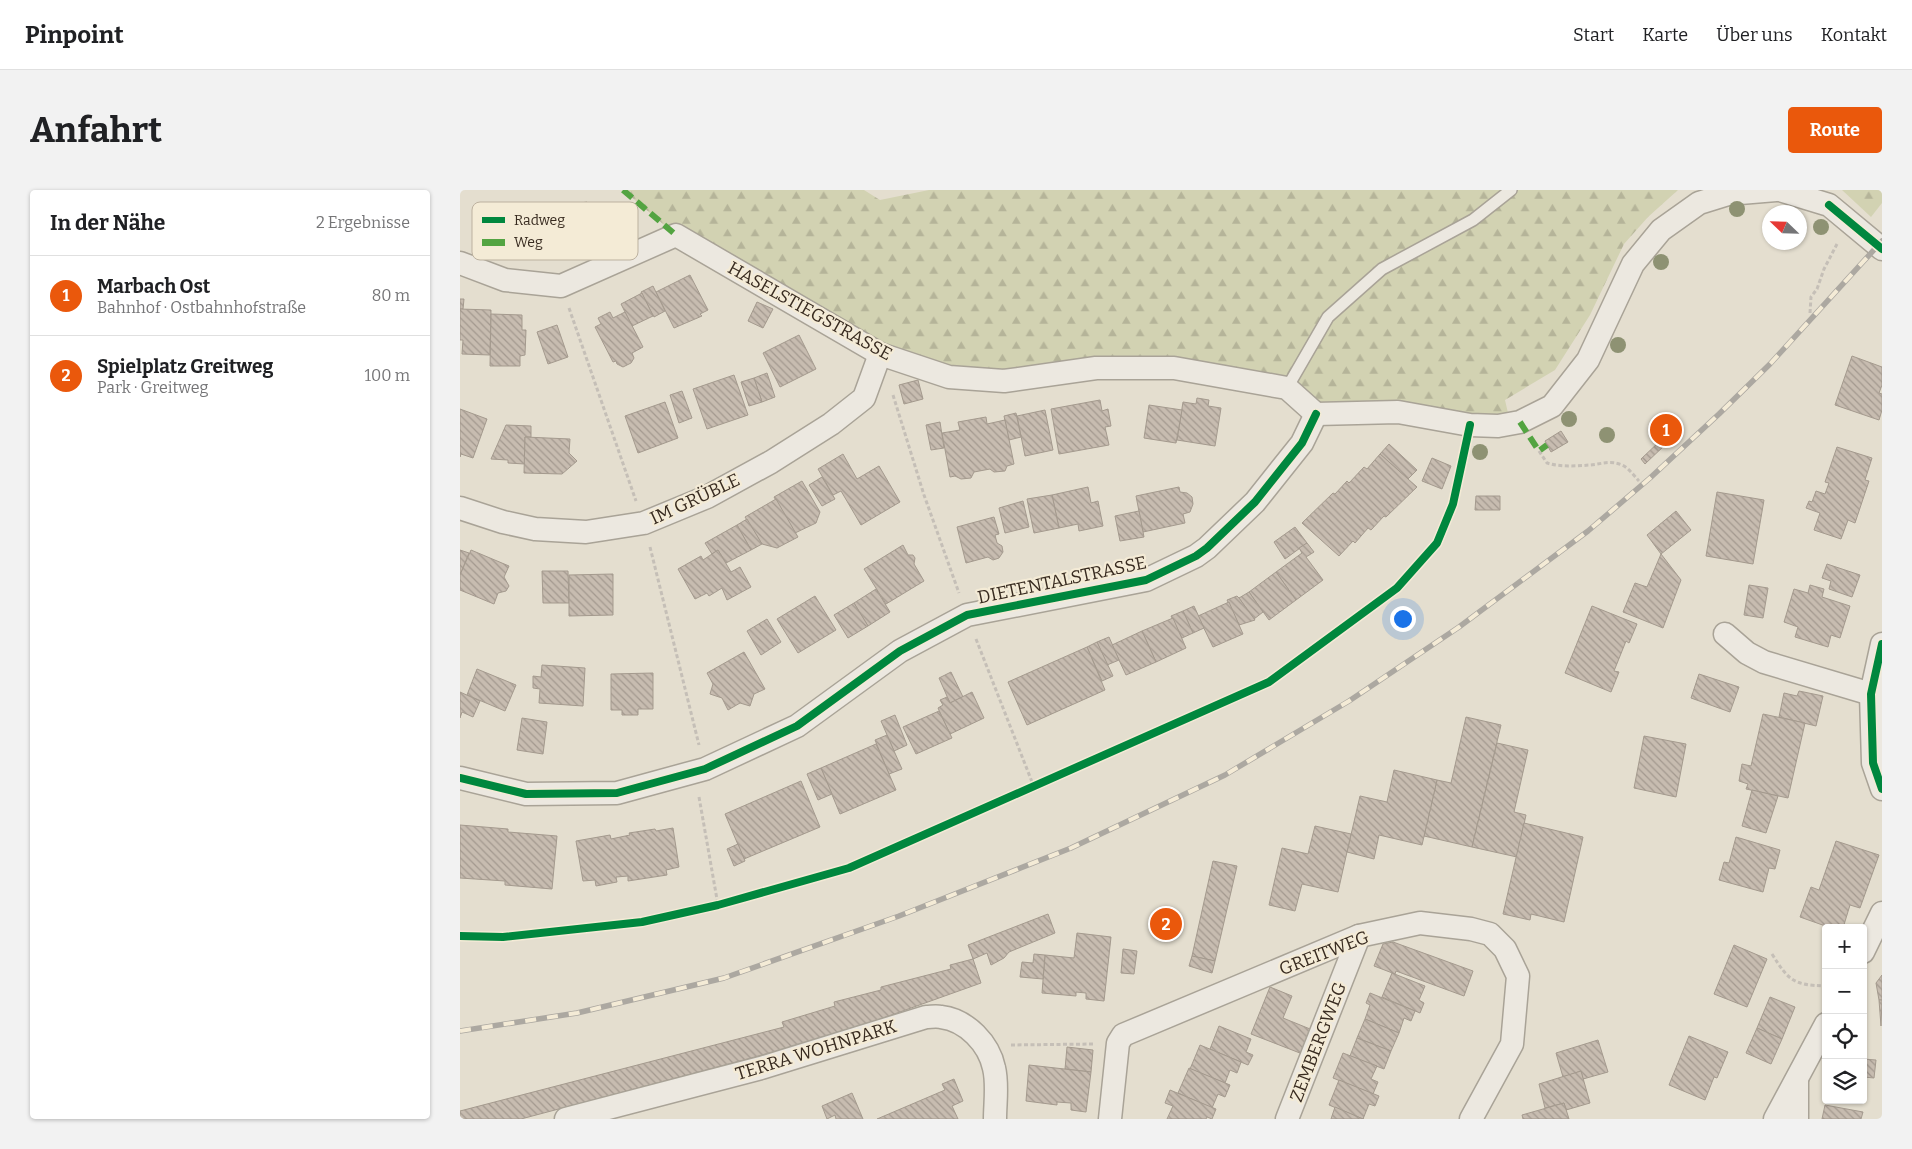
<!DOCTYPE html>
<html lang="de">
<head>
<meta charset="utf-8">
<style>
	body { margin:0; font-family:Bitter,serif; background:#f2f2f2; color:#202124 }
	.controls { position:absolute; right:15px; bottom:15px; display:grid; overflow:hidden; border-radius:5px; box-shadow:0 1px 4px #0004 }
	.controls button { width:45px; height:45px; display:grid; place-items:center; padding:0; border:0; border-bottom:1px solid #e0e0e0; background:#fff; color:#202124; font:25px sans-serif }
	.compass { position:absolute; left:1302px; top:15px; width:45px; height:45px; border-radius:50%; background:#fff; box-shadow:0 1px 4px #0004; rotate:293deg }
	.you { position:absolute; left:942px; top:428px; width:18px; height:18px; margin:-12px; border:4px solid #fff; border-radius:50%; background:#1a73e8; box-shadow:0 0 0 8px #1a73e833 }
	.badge { display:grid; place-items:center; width:32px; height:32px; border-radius:50%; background:#ea580c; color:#fff; font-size:16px; font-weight:700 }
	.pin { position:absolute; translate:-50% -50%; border:2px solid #fff; box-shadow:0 1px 5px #0006 }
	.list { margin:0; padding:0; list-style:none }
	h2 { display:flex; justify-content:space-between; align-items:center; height:65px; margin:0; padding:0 20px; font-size:21px }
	h2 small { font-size:16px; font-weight:400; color:#757577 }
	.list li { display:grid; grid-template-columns:32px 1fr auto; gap:15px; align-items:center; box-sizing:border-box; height:80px; padding:0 20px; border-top:1px solid #e0e0e0 }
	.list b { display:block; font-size:19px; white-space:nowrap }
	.list p { margin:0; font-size:16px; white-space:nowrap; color:#757577 }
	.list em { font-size:16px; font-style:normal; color:#757577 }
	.icon { flex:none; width:28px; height:28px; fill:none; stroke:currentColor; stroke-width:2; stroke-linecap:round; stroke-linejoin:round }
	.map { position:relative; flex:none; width:1422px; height:929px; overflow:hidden; border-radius:5px }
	header { display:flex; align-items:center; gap:30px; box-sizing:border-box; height:70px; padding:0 25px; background:#fff; border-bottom:1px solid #e0e0e0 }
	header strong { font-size:24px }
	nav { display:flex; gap:28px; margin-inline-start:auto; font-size:18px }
	.intro { display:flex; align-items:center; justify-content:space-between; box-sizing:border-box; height:120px; padding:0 30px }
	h1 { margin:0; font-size:35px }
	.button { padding:12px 22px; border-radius:5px; background:#ea580c; color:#fff; font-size:18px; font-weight:700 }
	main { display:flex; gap:30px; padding:0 30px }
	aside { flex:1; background:#fff; border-radius:5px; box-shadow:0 1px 4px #0004 }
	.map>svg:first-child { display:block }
	.forest { fill:url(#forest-firs) }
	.building { fill:url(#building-back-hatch); stroke:#a49a8e }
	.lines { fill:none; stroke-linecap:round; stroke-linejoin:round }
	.service-casing { stroke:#a9a397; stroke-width:14 }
	.minor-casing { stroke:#a9a397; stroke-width:25 }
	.path { stroke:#c5bfb7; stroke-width:3; stroke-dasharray:4 2.5; stroke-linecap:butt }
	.service { stroke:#ece8e0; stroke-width:11 }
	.minor { stroke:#ece8e0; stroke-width:22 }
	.rail-casing { stroke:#aca8a1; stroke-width:5.5 }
	.rail { stroke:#f4ebd6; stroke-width:4; stroke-dasharray:11; stroke-linecap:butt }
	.quiet { stroke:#53a441; stroke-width:6; stroke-dasharray:12 6; stroke-linecap:butt }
	.cycleway-casing { stroke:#f4ebd6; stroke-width:11 }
	.cycleway { stroke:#00873e; stroke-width:8 }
	.tree { fill:#8e9273 }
	.labels { text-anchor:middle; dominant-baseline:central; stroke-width:4.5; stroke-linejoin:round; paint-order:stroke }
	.street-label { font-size:18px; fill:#382b20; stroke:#f4ebd6 }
	.key { fill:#f4ebd6; stroke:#bcb19f; stroke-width:1 }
	.key-label { font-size:14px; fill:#382b20 }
</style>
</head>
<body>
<header>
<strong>Pinpoint</strong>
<nav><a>Start</a><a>Karte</a><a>Über uns</a><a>Kontakt</a></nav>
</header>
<div class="intro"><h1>Anfahrt</h1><a class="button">Route</a></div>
<main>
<aside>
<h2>In der Nähe<small>2 Ergebnisse</small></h2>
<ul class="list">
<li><span class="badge">1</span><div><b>Marbach Ost</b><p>Bahnhof · Ostbahnhofstraße</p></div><em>80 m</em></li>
<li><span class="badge">2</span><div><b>Spielplatz Greitweg</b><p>Park · Greitweg</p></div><em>100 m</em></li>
</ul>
</aside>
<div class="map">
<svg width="1422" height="929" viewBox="0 0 1422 929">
	<defs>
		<pattern id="forest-firs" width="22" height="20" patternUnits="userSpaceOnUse" patternTransform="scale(1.25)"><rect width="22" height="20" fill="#d2d2b2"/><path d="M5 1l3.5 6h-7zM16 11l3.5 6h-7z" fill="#b5b499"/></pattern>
		<pattern id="building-back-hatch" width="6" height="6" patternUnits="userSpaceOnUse" patternTransform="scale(1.25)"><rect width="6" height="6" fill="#c7bcb0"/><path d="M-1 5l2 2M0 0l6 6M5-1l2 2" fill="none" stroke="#a3998f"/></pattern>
	</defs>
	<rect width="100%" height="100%" fill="#e4decf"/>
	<g class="forest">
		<path d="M163,0H404L420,10L469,0H1218L1188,27L1164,54L1130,125L1095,180L1045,210L1048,223L1010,235L856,224L827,198L714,178L563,188L420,164L216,45Z"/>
		<path d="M1382,0H1422V13L1411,27Z"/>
	</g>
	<g class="building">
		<path d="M127,12L129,26L135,25L137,38L130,39L133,54L121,56V58L92,64V61L76,64L70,32L74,31L73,24L95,20L94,17Z"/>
		<path d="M230,85L248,120L240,124L242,126L214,138L196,102Z"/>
		<path d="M193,96L205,121L194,127L181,102Z"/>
		<path d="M182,103L193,126L172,136L161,114Z"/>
		<path d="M0,109H4L3,119H0Z"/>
		<path d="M297,112L313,119L303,138L288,131Z"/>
		<path d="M0,119L31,120L30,165L2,164L3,150H0Z"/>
		<path d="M150,122L153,128L165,122L183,157L172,163L174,168L171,173L163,177L157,174L156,171L153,172L135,137L141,134L138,128Z"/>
		<path d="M31,124L62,125V140H66L65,165L60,166V176H30Z"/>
		<path d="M97,135L108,167L88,174L77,142Z"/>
		<path d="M339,145L356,179L320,197L303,163Z"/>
		<path d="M1392,166L1422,177V195L1419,203L1422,204V220L1419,230L1375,215Z"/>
		<path d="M307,183L315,207L302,212L294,188Z"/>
		<path d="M274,185L288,225L247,239L233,199Z"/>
		<path d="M294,188L302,212L289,216L281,192Z"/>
		<path d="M458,190L463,209L444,214L439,195Z"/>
		<path d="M222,201L232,228L219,233L210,205Z"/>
		<path d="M737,208L749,210L748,216L761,218L755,256L717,250L723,212L736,214Z"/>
		<path d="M640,210L642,221L648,219L651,236L645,237L649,255L599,264L591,219Z"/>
		<path d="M205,212L218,248L178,263L165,226Z"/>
		<path d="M689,215L722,220L716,253L684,248Z"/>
		<path d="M0,219L27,229L13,268L1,264L0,267Z"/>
		<path d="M585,220L593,260L565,266L557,226Z"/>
		<path d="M556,223L561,247L549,250L544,226Z"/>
		<path d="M526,227L527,234L545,230L554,274L547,276L545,281L534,282L530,279L514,282L511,288L501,289L495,286L490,287L482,243L500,240L498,232Z"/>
		<path d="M480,232L484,258L471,260L466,235Z"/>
		<path d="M46,235L71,236V247H65V274L48,273V270L31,269Z"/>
		<path d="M1101,241L1108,252L1091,262L1085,251Z"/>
		<path d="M65,247L110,249L109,263L117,271L102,284L64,283Z"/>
		<path d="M1201,250L1206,254L1185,274L1181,269Z"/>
		<path d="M929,254L957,280L948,289L920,264Z"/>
		<path d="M1377,257L1412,268L1405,290L1409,291L1395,333L1388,330L1381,349L1354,340L1360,323L1346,318L1349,311L1352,312L1356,301L1365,304L1369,293L1365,292Z"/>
		<path d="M383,264L397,289L419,276L440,312L401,335L381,301L373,305L358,279Z"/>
		<path d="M920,264L957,297L926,327L924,326L911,340L908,338L895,353L893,351L879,366L842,333L873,303L875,304L887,291L889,293L904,277L907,279Z"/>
		<path d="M972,268L991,276L982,299L962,291Z"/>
		<path d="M362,287L375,309L362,316L349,295Z"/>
		<path d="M342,291L360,322L356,333L335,343L314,307Z"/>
		<path d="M628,297L631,313L638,311L643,336L619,341L618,334L599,338L592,305Z"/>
		<path d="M719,297L720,302L727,303L732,307L733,314L730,322L723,324L725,333L683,342L676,306Z"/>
		<path d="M1257,302L1304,310L1293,374L1246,366Z"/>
		<path d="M592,305L599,338L574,343L567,309Z"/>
		<path d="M1016,306H1040V320H1015Z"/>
		<path d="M316,309L338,347L317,358L302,354L285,327Z"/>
		<path d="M563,311L569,337L545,343L539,318Z"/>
		<path d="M679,321L684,347L660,351L655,326Z"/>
		<path d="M1216,321L1231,340L1201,364L1187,345Z"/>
		<path d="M534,327L539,344L535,345L537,353L542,356L543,362L539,368L533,370L528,367L506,373L497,337Z"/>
		<path d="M287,329L302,354L291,360L277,335Z"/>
		<path d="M277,335L291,360L266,373L258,360L252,364L245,353Z"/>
		<path d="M835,337L847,353L825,369L814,352Z"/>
		<path d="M847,353L854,362L846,367L863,390L836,410L816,382L842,363L839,358Z"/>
		<path d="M443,355L448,365H453L455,368L454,374L464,391L426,414L404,379Z"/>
		<path d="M0,360L9,363L0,385Z"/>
		<path d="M11,360L49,376L44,387L49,396L46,401L38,403L34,414L0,400V385Z"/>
		<path d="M258,360L271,382L280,377L291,397L267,410L262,398L249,406L247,403L235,409L218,379L241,366L243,370Z"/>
		<path d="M1201,364L1221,390L1203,438L1163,422L1175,393L1187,397Z"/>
		<path d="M1367,374L1400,385L1392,407L1369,399L1371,391L1362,388Z"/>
		<path d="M82,381H108L109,413H83Z"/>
		<path d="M816,382L836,410L809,430L789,402Z"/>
		<path d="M153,384V425L109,426V385Z"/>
		<path d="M1289,395L1308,398L1303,428L1284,425Z"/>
		<path d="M1350,395L1364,399L1362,407L1390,416L1380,448L1371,445L1368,457L1335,447L1338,437L1324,432L1334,399L1348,403Z"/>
		<path d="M416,399L430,422L408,436L394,413Z"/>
		<path d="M789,402L803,422L794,429L779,408Z"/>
		<path d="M355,406L376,440L338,463L317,429Z"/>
		<path d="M777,406L779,408L795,430L779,435L767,410Z"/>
		<path d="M769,412L783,444L753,457L738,426Z"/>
		<path d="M394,413L408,436L388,448L374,425Z"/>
		<path d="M734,416L744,438L733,443L723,421Z"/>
		<path d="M1132,416L1177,434L1169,453L1166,451L1154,481L1159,482L1151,502L1105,483Z"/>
		<path d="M723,421L733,443L722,448L711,426Z"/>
		<path d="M713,428L726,458L696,472L682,441Z"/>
		<path d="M307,429L321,452L301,465L287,441Z"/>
		<path d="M682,441L696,472L666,485L652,455Z"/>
		<path d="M649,447L659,470L647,475L637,452Z"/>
		<path d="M637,452L653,486L642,491L627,457Z"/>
		<path d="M627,457L645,500L567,535L548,492Z"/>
		<path d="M284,462L305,499L294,504L290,516L280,513L268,520L262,508L250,504L253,494L247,483Z"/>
		<path d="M82,475L125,478L123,516L79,513L80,499L73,498V486L81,487Z"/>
		<path d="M17,479L56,495L45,521L7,505Z"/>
		<path d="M491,482L503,507L490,513L479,488Z"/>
		<path d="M193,483V519H178V525H162V520H151V484Z"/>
		<path d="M1239,484L1279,497L1270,522L1231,508Z"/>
		<path d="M1339,501L1363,506L1356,536L1319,527L1324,503L1337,506Z"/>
		<path d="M0,502L20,511L13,527L2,522L0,528Z"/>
		<path d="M512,502L524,528L490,544L478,518L483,515L480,510L487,507L490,513Z"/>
		<path d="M479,521L492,548L456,564L443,537Z"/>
		<path d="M1303,524L1345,533L1328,608L1286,599L1288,594L1279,591L1282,574L1291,576Z"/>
		<path d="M435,525L447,555L434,561L421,531Z"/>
		<path d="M1006,527L1041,535L1012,657L964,646L977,590L991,593Z"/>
		<path d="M62,528L87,532L83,564L57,560Z"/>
		<path d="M427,545L442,579L429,584L415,550Z"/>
		<path d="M1184,546L1226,554L1216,607L1174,598Z"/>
		<path d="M1037,553L1068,560L1054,622L1066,625L1057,667L1012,657Z"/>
		<path d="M416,554L436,600L380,624L361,578Z"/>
		<path d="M361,578L372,604L358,610L347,584Z"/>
		<path d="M934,580L977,590L962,655L919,645L914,669L887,662L900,606L927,612Z"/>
		<path d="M341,591L360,637L284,669L265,624Z"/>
		<path d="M1292,600L1318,606L1306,643L1282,636Z"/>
		<path d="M1064,633L1123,647L1104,732L1071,724L1070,730L1043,724Z"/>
		<path d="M0,635L48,639V642L97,646L92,699L45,695V691L0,688Z"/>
		<path d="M855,636L891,644L878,702L842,694L835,721L809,715L822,658L848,664Z"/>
		<path d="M213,638L219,677L206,680L207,685L168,691V686L156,687L157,692L136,696L135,690L123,691L116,651L150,645L151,649L170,645L169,643L195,639L196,641Z"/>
		<path d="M1276,647L1320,660L1315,679L1309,678L1303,702L1259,690L1264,672L1269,673Z"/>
		<path d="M1376,651L1419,665L1400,718L1390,715L1383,738H1371L1340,727L1351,697L1359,700Z"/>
		<path d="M278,654L285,671L274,676L267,659Z"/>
		<path d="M753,671L777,676L755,771L732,766Z"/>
		<path d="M588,724L595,743L549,762L544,768L531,775L527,763L513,769L508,755Z"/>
		<path d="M617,743L651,747L644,811L626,809V803L616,802V806L582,803L585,765L614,768Z"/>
		<path d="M933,752L1013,781L1004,806L936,781L935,784L914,776L923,754Z"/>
		<path d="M1274,755L1307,769L1287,817L1254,804Z"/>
		<path d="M663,759L677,761L674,784L661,783Z"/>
		<path d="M574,764L585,765L583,789L560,787L562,772L573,773Z"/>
		<path d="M732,766L755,771L752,783L729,776Z"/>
		<path d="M513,769L521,793L370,847L61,929H0V921L324,837L322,832L375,816L374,812L421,800V797L491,779L490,775Z"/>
		<path d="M932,783L965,796L959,810L964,813L960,823L922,807Z"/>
		<path d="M1422,785V810H1419L1416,793Z"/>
		<path d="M810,797L832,806L823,828L855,841L845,865L791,844Z"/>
		<path d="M910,803L955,821L951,831L944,828L939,843L905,829L910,815L906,813Z"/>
		<path d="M1310,807L1335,817L1322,849L1297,838Z"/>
		<path d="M1419,810H1422L1421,836Z"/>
		<path d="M905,829L939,843L931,861L897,848Z"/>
		<path d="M759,836L791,849L786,862L793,865L788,875L750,859Z"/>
		<path d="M1297,838L1322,849L1311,874L1286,863Z"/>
		<path d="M1229,846L1268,862L1257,888L1254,887L1245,910L1209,895Z"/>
		<path d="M897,848L931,861L924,879L890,866Z"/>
		<path d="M1138,850L1148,882L1123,889L1121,881L1103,887L1096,863Z"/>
		<path d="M740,855L781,872L777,883L770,880L765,893L730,879Z"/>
		<path d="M607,857L633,860L631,882L605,879Z"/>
		<path d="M883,863L917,876L911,889L918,892L913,904L873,888Z"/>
		<path d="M1403,869L1416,870L1414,888L1404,887L1403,892Z"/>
		<path d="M569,875L631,882L626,922L611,920V913L597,912V915L566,911Z"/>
		<path d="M729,878L770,895L765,907L758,904L752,918L718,903Z"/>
		<path d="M1121,881L1130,913L1106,920L1104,913L1085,918L1079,894Z"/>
		<path d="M494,889L503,911L492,916L498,929H417L485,900L482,894Z"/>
		<path d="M879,890L919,906L915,916L909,914L903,929L869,915Z"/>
		<path d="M710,900L756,919L752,929L747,927L746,929H707L713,916L705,913Z"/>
		<path d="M392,903L403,929H376L375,925L367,929L362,916Z"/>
		<path d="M1104,913L1109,929H1063L1062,925Z"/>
		<path d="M1365,915L1403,922L1401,929H1362Z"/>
		<path d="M875,917L903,929H904H871Z"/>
	</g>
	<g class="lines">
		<g class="service-casing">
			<path id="service" d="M827,198L868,127L922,79L1013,30L1051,0"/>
		</g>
		<g class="minor-casing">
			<g id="minor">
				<path d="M1320,0L1369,15L1422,59"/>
				<path d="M0,73L45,90L101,96L216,45L420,164L489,187L544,191L636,178H714L827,198L856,224"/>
				<path d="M856,224L938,222L1010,235L1038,236L1060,232L1092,216L1128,170L1173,74L1201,40L1239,13L1268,4L1316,0"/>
				<path d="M0,318L43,332L75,339L126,342L184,333L247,307L311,272L371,234L404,208L420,164"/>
				<path d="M1265,444L1287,463L1304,472L1411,504"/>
				<path d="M1422,454L1411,504L1413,573L1422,599"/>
				<path d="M0,588L66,604L157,603L245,579L337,536L440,461L507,425L686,390L736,366L747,358L795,312L842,253L856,224"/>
				<path d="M1403,762L1422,723"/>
				<path d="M1337,891V929"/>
				<path d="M106,929L301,878L466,827C471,827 476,826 481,827C507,830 529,854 534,878C538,894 535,913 535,929"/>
				<path d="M650,929L658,853L663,845L899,746L960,733L1011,739L1030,744L1045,759L1058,786L1052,854L1011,929"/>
				<path d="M827,929L899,746"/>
				<path d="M1315,929L1366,834"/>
			</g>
		</g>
		<g class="path">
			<path d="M109,118L176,311"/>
			<path d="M1350,123L1351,107L1357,99L1364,79L1377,54"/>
			<path d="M433,205L464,305L499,403"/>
			<path d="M1079,261L1087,273C1100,277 1116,276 1130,275C1141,274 1151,270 1162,275C1169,278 1174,286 1179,291"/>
			<path d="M190,357L239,555"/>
			<path d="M516,449L574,597"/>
			<path d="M239,607L258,715"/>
			<path d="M1312,764C1329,791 1333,795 1366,796"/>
			<path d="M551,855L633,854"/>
		</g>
		<use href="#service" class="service"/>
		<use href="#minor" class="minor"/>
		<g class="rail-casing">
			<path id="rail" d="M0,841L117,823L264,788L439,726L611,658L765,585L889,511L999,437L1128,341L1190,288L1259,224L1310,174L1422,51"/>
		</g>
		<use href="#rail" class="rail"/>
		<g class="quiet">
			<path d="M163,0L216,45"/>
			<path d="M1060,232L1079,261L1087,255"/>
		</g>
		<g class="cycleway-casing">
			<g id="cycleway">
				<path d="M1369,15L1422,59"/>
				<path d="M1422,454L1411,504L1413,573L1422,599"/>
				<path d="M0,588L66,604L157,603L245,579L337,536L440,461L507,425L686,390L736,366L747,358L795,312L842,253L856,224"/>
				<path d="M0,746L43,747L182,732L258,715L389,678L809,492L937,398L977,353L993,314L1010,235"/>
			</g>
		</g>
		<use href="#cycleway" class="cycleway"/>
	</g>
	<g class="tree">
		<circle cx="1277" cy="19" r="8"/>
		<circle cx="1361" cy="37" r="8"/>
		<circle cx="1201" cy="72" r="8"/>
		<circle cx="1158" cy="155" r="8"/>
		<circle cx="1109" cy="229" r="8"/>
		<circle cx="1147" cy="245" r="8"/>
		<circle cx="1020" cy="262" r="8"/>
	</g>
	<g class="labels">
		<g class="street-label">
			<text transform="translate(350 121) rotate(29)">HASELSTIEGSTRASSE</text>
			<text transform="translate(235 309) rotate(-25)">IM GRÜBLE</text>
			<text transform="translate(602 390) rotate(-12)">DIETENTALSTRASSE</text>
			<text transform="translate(864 763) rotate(-21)">GREITWEG</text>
			<text transform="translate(858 852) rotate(-69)">ZEMBERGWEG</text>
			<text transform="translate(356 860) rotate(-17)">TERRA WOHNPARK</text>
		</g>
	</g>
	<rect x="12" y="12" width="166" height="58" rx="8" class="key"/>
	<rect x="22" y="27" width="23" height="6" fill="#00873e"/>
	<rect x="22" y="49" width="23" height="7" fill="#53a441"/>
	<g class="key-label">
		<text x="54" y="35">Radweg</text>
		<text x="54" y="57">Weg</text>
	</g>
</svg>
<div class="controls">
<button>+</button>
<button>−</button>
<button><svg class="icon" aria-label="locate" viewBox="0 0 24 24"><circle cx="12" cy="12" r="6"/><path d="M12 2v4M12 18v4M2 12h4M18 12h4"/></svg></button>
<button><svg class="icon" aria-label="layers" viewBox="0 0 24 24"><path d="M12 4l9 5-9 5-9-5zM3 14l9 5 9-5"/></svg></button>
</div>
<svg class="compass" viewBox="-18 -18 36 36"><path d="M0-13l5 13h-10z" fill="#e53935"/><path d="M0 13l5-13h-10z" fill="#757577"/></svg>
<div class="you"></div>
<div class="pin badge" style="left:1206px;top:240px">1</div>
<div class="pin badge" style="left:706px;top:734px">2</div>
</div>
</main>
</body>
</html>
